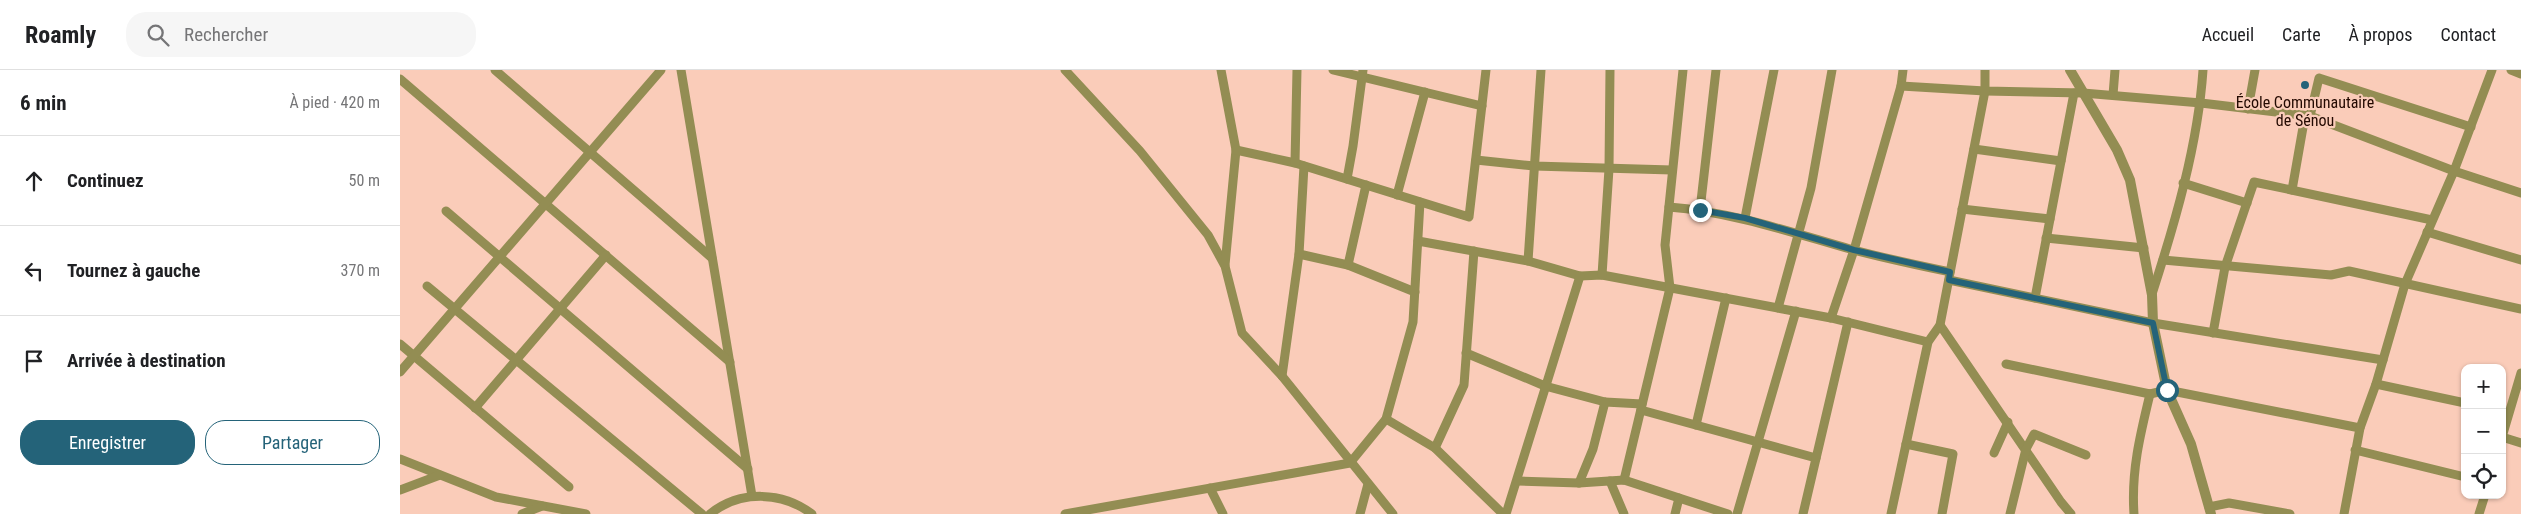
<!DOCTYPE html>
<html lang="fr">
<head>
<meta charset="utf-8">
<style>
	body { margin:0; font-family:"Roboto Condensed",sans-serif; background:#f6f6f6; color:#202124 }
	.controls { position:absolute; right:15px; bottom:15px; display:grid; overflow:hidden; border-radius:10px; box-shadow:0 1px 4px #0004 }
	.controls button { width:45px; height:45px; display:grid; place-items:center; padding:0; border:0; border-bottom:1px solid #e0e0e0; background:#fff; color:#202124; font:25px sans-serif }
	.stop { position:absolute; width:15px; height:15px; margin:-11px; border:4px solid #246379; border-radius:50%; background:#fff }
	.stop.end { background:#246379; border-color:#fff; box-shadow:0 1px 5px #0008 }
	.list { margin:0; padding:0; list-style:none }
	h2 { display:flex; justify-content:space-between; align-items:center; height:65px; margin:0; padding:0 20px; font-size:21px }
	h2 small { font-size:16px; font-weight:400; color:#757577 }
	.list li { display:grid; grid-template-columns:32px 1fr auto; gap:15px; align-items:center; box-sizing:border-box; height:90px; padding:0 20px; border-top:1px solid #e0e0e0 }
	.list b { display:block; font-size:19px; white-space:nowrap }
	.list em { font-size:16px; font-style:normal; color:#757577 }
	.actions { display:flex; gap:10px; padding:15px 20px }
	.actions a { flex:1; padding:11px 0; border:1px solid #246379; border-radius:20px; text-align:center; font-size:18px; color:#246379 }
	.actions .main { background:#246379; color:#fff }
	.icon { flex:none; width:28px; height:28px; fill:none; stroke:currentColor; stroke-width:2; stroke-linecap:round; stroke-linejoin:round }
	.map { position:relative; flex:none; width:2121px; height:444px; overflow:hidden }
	header { display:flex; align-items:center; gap:30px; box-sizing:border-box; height:70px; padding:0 25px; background:#fff; border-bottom:1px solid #e0e0e0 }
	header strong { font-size:24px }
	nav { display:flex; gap:28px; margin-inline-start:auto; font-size:18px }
	.search { width:350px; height:45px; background:#f6f6f6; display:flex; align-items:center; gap:12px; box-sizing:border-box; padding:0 18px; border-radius:20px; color:#757577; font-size:19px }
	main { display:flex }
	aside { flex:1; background:#fff }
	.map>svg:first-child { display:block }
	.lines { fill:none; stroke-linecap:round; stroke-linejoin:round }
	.minor { stroke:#938d53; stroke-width:9 }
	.tertiary { stroke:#938d53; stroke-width:10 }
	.route { stroke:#246379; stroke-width:6 }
	.poi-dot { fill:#246379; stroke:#faccb9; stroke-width:2 }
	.labels { text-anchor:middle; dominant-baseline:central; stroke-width:4.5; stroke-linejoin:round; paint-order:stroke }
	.poi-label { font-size:16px; fill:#230901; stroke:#faccb9 }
</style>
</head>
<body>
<header>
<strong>Roamly</strong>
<div class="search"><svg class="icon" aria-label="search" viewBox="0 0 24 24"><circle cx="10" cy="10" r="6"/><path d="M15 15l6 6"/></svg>Rechercher</div>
<nav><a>Accueil</a><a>Carte</a><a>À propos</a><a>Contact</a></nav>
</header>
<main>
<aside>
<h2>6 min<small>À pied · 420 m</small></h2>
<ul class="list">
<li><svg class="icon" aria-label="ahead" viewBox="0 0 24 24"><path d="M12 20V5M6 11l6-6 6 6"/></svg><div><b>Continuez</b></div><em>50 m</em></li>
<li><svg class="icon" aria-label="left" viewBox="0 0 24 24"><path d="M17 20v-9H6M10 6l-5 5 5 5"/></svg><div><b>Tournez à gauche</b></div><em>370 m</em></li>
<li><svg class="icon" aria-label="arrive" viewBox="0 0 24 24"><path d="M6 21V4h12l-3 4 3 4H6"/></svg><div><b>Arrivée à destination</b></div></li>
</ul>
<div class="actions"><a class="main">Enregistrer</a><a>Partager</a></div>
</aside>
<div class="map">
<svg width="2121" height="444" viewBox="0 0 2121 444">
	<rect width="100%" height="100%" fill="#faccb9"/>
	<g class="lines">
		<g class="minor">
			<path d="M95,0L312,188"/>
			<path d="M281,0L352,426"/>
			<path d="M665,0L740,81L808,165L825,196L842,263L882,306L993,444"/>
			<path d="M821,0L836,80L825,195"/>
			<path d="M933,0L1082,36"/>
			<path d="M2111,0L2121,4"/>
			<path d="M0,9L330,292"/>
			<path d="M1501,16L1503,0"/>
			<path d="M1713,25L1715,0"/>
			<path d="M1848,39L1855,0"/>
			<path d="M1910,46L1919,8L2071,57"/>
			<path d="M1574,79L1661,91"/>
			<path d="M836,80L895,93L1069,147L1086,0"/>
			<path d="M1076,90L1134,96L1272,100"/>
			<path d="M895,93L897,0"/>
			<path d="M947,109L953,76L963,0"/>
			<path d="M1783,113L1847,133"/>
			<path d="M1892,120L1905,46"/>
			<path d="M997,125L1025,22"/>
			<path d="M1269,137C1332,142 1390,162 1450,179C1483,188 1517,195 1550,202"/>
			<path d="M1562,139L1650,149"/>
			<path d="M1300,140L1316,0"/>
			<path d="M46,141L348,399"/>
			<path d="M1345,148L1374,0"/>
			<path d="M2027,162L2121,190"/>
			<path d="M1646,168L1744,178"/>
			<path d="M1018,171L1128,191L1180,206L1202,205L1431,248L1528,272"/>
			<path d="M899,184L948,195L1015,222"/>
			<path d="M1763,190L1931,205L1949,201L2121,239"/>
			<path d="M1128,191L1141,0"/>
			<path d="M948,195L966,115"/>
			<path d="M1202,205L1209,99L1210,0"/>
			<path d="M1549,210L1753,253L1983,290"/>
			<path d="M27,216L302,444"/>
			<path d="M1752,224C1775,153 1798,75 1803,0"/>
			<path d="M1635,228L1674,23"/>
			<path d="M1378,238L1411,118L1432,0"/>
			<path d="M1431,248L1454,180L1501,16L1585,21L1683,23L1801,33L1910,46L2054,101L2092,0"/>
			<path d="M1540,255L1661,432L1671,444"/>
			<path d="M1813,263L1825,197L1854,112L2032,150"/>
			<path d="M0,274L169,417"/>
			<path d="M1066,283L1145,316L1205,332L1242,334"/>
			<path d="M1606,294L1750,324L1767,320L1960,358"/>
			<path d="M0,302L261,0"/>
			<path d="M882,306L899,184L904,96"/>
			<path d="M1976,314L2065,333"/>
			<path d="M75,338L206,185"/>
			<path d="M1241,340L1416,388"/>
			<path d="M986,349L1035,378L1103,444"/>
			<path d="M1296,355L1326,228"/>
			<path d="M2102,367L2121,303"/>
			<path d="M2102,367L2121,373"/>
			<path d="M1506,374L1553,384L1542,444"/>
			<path d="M1035,378L1064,315L1074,181"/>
			<path d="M1955,380L2065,407"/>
			<path d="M1594,383L1608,352"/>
			<path d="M0,389L96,427L186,444"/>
			<path d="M1224,410L1270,218L1265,175L1283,0"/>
			<path d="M1117,411L1179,413L1224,410L1328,444"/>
			<path d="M1210,411L1224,444"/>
			<path d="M1179,413L1193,379L1205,332"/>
			<path d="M810,418L823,444"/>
			<path d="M0,420L40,405"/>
			<path d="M1809,437L1829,433L1890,444"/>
			<path d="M122,444L142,436"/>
			<path d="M310,444C340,420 382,421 412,444"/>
			<path d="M665,444L950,393L986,349L1013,252L1020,132"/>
			<path d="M960,444L968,414"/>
			<path d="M1106,444L1180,206"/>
			<path d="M1275,444L1279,428"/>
			<path d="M1337,444L1396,241"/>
			<path d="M1403,444L1448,252"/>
			<path d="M1491,444L1528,272L1540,255L1585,21V0"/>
			<path d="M1610,444L1626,379L1634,364L1686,385"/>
			<path d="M1734,444C1731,402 1740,365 1750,324"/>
			<path d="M1944,444L1960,358L1976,314L2005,214L2054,101L2121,123"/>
			<path d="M2079,444L2085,425"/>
		</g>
		<path class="tertiary" d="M1670,0L1717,80L1730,110L1752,225L1753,253L1767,320L1791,374L1811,444"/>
	</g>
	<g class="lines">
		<path class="route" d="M1300,140L1345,148L1454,180L1550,202L1549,210L1753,253L1767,320"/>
	</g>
	<circle class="poi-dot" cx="1905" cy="15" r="5"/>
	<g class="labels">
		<g class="poi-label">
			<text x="1905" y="32">École Communautaire<tspan x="1905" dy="18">de Sénou</tspan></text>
		</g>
	</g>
</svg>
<div class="controls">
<button>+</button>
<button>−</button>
<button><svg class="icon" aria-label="locate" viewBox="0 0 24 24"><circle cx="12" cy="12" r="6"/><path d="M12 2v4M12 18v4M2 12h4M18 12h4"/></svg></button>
</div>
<div class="stop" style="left:1767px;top:320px"></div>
<div class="stop end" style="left:1300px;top:140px"></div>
</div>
</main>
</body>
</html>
